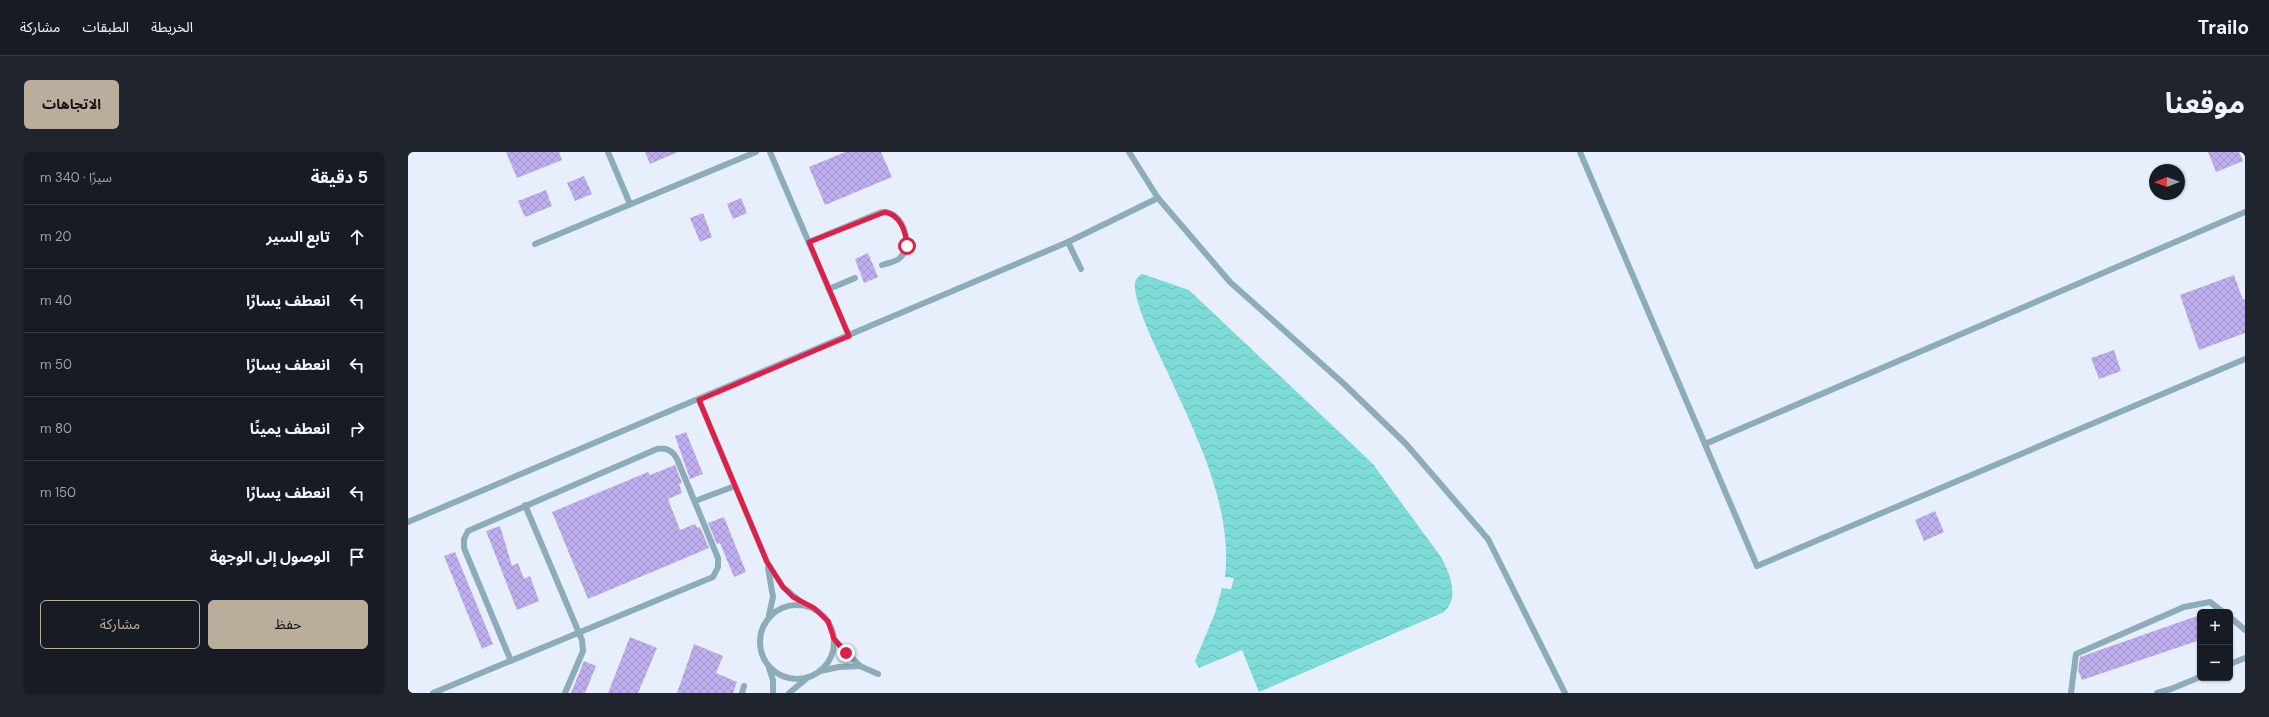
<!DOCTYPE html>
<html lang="ar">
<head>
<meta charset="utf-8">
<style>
	body { margin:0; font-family:"DM Sans","Noto Sans Arabic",sans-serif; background:#20242c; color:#f1f3f6; direction:rtl }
	.controls { position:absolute; right:12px; bottom:12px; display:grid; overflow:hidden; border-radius:6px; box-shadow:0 1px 3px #0004 }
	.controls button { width:36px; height:36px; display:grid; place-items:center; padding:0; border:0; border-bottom:1px solid #363941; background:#171b24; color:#f1f3f6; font:20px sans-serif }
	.compass { position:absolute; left:1741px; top:12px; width:36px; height:36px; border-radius:50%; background:#171b24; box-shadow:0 1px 3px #0004; rotate:269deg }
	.stop { position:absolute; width:12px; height:12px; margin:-9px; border:3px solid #e11d48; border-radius:50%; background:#fff }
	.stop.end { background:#e11d48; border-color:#fff; box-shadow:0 1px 4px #0008 }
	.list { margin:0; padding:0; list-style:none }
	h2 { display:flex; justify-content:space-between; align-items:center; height:52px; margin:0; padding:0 16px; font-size:17px }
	h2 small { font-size:13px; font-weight:400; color:#9ea1a6 }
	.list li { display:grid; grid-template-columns:26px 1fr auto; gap:12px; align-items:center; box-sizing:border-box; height:64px; padding:0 16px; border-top:1px solid #363941 }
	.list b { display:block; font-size:15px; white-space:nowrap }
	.list em { font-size:13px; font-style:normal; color:#9ea1a6 }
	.actions { display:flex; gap:8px; padding:12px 16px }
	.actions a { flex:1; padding:9px 0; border:1px solid #baad9b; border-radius:6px; text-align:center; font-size:14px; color:#baad9b }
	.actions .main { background:#baad9b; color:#111 }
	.icon { flex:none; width:22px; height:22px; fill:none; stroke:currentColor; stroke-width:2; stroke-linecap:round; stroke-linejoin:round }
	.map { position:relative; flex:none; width:1837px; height:541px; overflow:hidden; direction:ltr; border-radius:6px }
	header { display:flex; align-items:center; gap:24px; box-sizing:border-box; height:56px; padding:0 20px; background:#171b24; border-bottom:1px solid #363941 }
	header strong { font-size:19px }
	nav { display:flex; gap:22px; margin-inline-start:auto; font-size:14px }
	.intro { display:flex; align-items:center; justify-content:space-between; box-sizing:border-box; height:96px; padding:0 24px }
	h1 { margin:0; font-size:28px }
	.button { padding:10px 18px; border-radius:6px; background:#baad9b; color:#111; font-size:14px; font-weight:700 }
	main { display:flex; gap:24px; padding:0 24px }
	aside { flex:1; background:#171b24; border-radius:6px; box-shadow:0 1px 3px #0004 }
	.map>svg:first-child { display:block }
	.built { fill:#e8effc; fill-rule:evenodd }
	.water { fill:url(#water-waves) }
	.building { fill:url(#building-cross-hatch) }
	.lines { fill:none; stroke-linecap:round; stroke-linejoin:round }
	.lane { stroke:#8cacba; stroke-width:6 }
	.route { stroke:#e11d48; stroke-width:5 }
</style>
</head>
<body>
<header>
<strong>Trailo</strong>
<nav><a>الخريطة</a><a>الطبقات</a><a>مشاركة</a></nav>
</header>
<div class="intro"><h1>موقعنا</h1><a class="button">الاتجاهات</a></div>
<main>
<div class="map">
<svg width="1837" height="541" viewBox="0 0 1837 541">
	<defs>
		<pattern id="water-waves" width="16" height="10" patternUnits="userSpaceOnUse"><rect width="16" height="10" fill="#7edcd8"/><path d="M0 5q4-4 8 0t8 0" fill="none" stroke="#6cbcb9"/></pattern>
		<pattern id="building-cross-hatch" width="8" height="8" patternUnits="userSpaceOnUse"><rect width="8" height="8" fill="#beaeed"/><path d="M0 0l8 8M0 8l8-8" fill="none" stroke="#a395cb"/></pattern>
	</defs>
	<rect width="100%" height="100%" fill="#f5f8fe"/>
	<path class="built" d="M0,0H1837V541H0ZM1747,18H1771V42H1747ZM1792,460H1822V526H1792Z"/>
	<path class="water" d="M734,122L781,138L965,312L1033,405C1042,421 1052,446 1036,460L851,540L834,498L791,516L787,509L807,461L814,436L823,437L826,426L817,425C825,353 787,281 758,217C748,196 730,160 727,137C726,130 728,126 734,122Z"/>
	<g class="building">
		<path d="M98,0H151L154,8L109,26Z"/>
		<path d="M237,0H270L242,12Z"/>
		<path d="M437,0H473L484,25L417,53L401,15Z"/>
		<path d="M1800,0H1831L1835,9L1808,20Z"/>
		<path d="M176,24L184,42L167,49L159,31Z"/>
		<path d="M138,38L144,54L117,65L110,49Z"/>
		<path d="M333,46L339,61L325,67L319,52Z"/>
		<path d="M295,61L304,85L292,90L282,66Z"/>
		<path d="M460,101L470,125L456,131L447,107Z"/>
		<path d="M1826,123L1835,148L1837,147V181L1791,198L1772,143Z"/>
		<path d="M1706,198L1713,219L1691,227L1683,206Z"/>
		<path d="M278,280L295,322L282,327L267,284Z"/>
		<path d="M267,313L274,331L271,332L274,341L260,347L272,378L287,372L289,376L292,375L301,396L180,447L144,360L240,320L242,323Z"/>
		<path d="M1527,359L1536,380L1516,389L1507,368Z"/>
		<path d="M316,365L338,420L326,425L312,391L309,392L300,371Z"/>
		<path d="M92,374L104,414L110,411L116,427L122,424L131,449L109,458L78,379Z"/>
		<path d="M47,400L85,492L74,497L36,404Z"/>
		<path d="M1792,463V488L1674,528L1670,518L1672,505Z"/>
		<path d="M222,485L249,496L230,541H200Z"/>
		<path d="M286,492L315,504L308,521L329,530L325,541H269Z"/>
		<path d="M176,509L188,514L177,541H163Z"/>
	</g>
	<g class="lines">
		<g class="lane">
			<path d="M200,0L222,52"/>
			<path d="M362,0L441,184"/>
			<path d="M721,0L750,46L822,130L936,232L998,292L1080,387L1157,541"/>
			<path d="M1172,0L1349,414L1837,207"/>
			<path d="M401,90L471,61C493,54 507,92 492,106C488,110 480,111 474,113"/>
			<path d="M660,90L673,117"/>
			<path d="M127,92L348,0"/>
			<path d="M421,137L447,126"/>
			<path d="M291,248L359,410L375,435L397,453"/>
			<path d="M1297,292L1837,60"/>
			<path d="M287,349L327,334"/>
			<path d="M117,353L174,488L175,499L157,541"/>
			<path d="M0,370L660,90L750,46"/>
			<path d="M360,416L365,445L361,463"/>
			<circle cx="389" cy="490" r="37"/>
			<path d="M1822,465L1837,478"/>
			<path d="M426,487L452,514L470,522"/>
			<path d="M1822,512L1837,506"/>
			<path d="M361,516L365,528V541"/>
			<path d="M412,519L431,515L452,514"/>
			<path d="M25,541L305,425L310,415V406L269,307C265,299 258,295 249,297L60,379L56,387V396L103,509"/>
			<path d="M334,541L336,534"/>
			<path d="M381,541L398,527"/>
			<path d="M1663,541L1668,502L1776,455L1802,450L1815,460"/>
			<path d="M1749,541L1763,537L1792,525"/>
		</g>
	</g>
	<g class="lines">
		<path class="route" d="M438,501L426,487L420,469L406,456L385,445L375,435L359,410L291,248L441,184L401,90L477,60C492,63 498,79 499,94"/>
	</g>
</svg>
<div class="controls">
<button>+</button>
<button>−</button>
</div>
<svg class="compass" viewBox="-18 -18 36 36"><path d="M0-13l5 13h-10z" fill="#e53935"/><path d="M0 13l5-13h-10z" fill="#9ea1a6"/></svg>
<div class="stop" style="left:499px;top:94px"></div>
<div class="stop end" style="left:438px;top:501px"></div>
</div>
<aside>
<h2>5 دقيقة<small>سيرًا · 340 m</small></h2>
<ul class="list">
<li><svg class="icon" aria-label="ahead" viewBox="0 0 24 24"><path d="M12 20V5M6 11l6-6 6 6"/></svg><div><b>تابع السير</b></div><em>20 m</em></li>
<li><svg class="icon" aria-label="left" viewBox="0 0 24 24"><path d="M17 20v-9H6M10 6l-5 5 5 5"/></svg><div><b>انعطف يسارًا</b></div><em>40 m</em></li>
<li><svg class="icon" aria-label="left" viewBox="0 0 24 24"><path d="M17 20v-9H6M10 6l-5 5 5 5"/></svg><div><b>انعطف يسارًا</b></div><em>50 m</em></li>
<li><svg class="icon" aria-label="right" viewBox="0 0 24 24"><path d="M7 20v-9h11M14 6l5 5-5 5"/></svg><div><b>انعطف يمينًا</b></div><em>80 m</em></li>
<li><svg class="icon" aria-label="left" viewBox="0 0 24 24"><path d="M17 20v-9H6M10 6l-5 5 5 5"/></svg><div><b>انعطف يسارًا</b></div><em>150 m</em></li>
<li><svg class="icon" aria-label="arrive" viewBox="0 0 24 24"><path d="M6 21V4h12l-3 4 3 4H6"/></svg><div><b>الوصول إلى الوجهة</b></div></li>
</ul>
<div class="actions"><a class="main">حفظ</a><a>مشاركة</a></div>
</aside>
</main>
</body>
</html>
